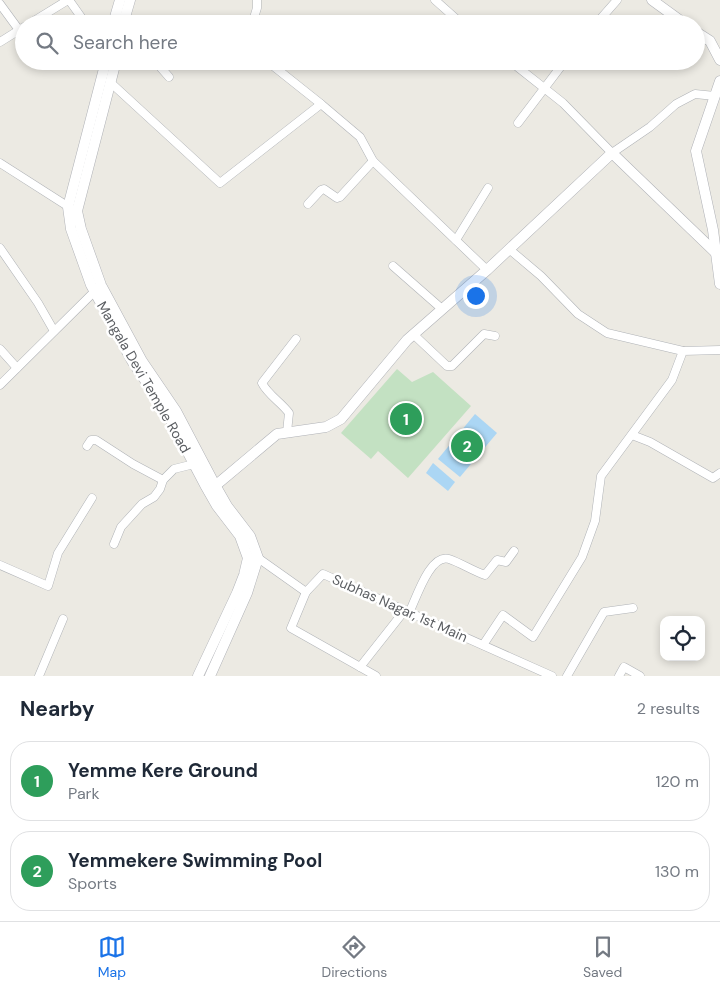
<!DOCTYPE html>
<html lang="en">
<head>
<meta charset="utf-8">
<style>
	body { margin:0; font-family:"DM Sans",sans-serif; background:#f2f2f3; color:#1f2937 }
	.controls { position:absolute; right:15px; bottom:15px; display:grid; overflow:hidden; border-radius:10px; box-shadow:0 2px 8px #0003 }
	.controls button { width:45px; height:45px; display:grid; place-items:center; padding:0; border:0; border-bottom:1px solid #e0e1e3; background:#fff; color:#1f2937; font:25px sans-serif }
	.you { position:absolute; left:475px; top:295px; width:18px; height:18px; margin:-12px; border:4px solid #fff; border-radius:50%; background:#1a73e8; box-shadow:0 0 0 8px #1a73e833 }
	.badge { display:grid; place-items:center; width:32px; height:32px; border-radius:50%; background:#1a73e8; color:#fff; font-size:16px; font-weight:700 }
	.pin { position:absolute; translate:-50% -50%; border:2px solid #fff; box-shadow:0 1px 5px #0006 }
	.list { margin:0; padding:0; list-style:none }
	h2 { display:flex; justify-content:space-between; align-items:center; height:65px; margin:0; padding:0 20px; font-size:21px }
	h2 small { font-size:16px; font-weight:400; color:#747a83 }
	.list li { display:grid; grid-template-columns:32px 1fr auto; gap:15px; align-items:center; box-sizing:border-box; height:80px; margin:0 10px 10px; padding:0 10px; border:1px solid #e0e1e3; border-radius:20px }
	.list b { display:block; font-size:19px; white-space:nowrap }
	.list p { margin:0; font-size:16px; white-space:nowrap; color:#747a83 }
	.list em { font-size:16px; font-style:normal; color:#747a83 }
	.icon { flex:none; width:28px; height:28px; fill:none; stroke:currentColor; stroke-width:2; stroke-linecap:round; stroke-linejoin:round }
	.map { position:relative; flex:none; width:720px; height:676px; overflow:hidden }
	.search { position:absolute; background:#fff; box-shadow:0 2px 8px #0003; left:15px; right:15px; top:15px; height:55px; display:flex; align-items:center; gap:12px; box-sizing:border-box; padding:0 18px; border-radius:28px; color:#747a83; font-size:19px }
	.sheet { height:245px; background:#fff }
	nav { display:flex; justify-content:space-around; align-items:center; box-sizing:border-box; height:70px; border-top:1px solid #e0e1e3; background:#fff; font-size:14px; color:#747a83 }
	nav a { display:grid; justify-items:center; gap:2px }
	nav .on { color:#1a73e8 }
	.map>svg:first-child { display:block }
	.green { fill:#c3e1c2 }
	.water { fill:#abd6f4 }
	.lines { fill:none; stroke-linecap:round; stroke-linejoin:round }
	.street-casing { stroke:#b0b3b7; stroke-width:9 }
	.secondary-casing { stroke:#b0b2b7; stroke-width:11 }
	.street { stroke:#fff; stroke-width:8 }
	.secondary { stroke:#fff; stroke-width:10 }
	.labels { text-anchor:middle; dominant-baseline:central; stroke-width:5; stroke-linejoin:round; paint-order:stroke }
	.street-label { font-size:14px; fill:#5b5e62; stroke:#fff }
</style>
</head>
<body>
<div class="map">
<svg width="720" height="676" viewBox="0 0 720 676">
	<rect width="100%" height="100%" fill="#eceae3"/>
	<path class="green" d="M397,369L412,382L433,372L471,406L408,478L378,451L371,459L341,433Z"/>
	<g class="water">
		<path d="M475,414L497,433L460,477L438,459Z"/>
		<path d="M433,463L455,482L448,491L426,473Z"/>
	</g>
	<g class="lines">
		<g class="street-casing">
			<g id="street">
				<path d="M69,0L86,24"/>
				<path d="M435,0L462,24"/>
				<path d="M0,4L19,30"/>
				<path d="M29,24L68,0"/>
				<path d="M252,24L257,8V0"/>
				<path d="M596,24L617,0"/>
				<path d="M0,42L24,27"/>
				<path d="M155,61L169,77"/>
				<path d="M267,61L321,104L360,137L373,161L487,270"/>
				<path d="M510,61L563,103L612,153L650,127L676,104L695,94L715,96"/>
				<path d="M111,83L220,183L321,104"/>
				<path d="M518,123L565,61"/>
				<path d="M0,163L72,209"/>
				<path d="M308,204L321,190L324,189L337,198L340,197L373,161"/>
				<path d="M456,240L488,188"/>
				<path d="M0,248L38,303L54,331"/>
				<path d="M509,249L541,276L578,314L607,333L683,351"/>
				<path d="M393,266L442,309"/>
				<path d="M413,334L447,366H452L484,334L495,336"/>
				<path d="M0,349L17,368"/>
				<path d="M0,385L98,288"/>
				<path d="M287,432L289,413C281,402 268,395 262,383L296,339"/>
				<path d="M632,435L650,442L713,478L720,473"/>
				<path d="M87,446L91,440H96L133,464L163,480"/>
				<path d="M114,544L121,527L142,504L154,497L160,489L163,480L174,469L194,464"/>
				<path d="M254,558H258L306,592L323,574L552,676"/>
				<path d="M0,565L48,586L58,553L92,498"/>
				<path d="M306,592L291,628L376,676"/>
				<path d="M409,613C416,599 430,553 449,559C461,563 473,571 485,575L497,560L506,562L514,551"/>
				<path d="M483,645L503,615L533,637L582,557L595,521L601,476L672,380L683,351L720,350"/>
				<path d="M360,667L405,610"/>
				<path d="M39,676L63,619"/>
				<path d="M567,676L604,612L633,608"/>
				<path d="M619,676L624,667L640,676"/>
			</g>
		</g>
		<g class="secondary-casing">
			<g id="secondary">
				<path d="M652,0L685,24"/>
				<path d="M113,24L120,0"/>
				<path d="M123,24L130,0"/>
				<path d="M696,32L710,41L720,60"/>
				<path d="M106,61L68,207L71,229L91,285L132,361L166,411L205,485L217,506L240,536L248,558L244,575L237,593L198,676"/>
				<path d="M116,61L77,211L81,229L101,285L142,361L176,411L215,485L227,506L250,536L258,558L247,593L210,676"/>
				<path d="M720,81L696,151L713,230L720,284"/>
				<path d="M209,491L277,434L326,427L341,419L407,340L487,270L612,153L716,253"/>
			</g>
		</g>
		<use href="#street" class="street"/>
		<use href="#secondary" class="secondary"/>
	</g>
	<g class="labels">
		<g class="street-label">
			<text transform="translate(144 377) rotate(60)">Mangala Devi Temple Road</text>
			<text transform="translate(400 608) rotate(24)">Subhas Nagar, 1st Main</text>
		</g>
	</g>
</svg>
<div class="controls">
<button><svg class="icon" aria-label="locate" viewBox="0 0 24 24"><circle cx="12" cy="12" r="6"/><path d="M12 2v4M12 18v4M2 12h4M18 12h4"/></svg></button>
</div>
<div class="you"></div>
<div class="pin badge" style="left:406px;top:419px;background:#2e9e5b">1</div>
<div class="pin badge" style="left:467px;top:446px;background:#2e9e5b">2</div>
<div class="search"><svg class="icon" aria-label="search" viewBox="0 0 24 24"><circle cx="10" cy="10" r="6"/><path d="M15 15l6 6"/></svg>Search here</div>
</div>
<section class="sheet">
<h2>Nearby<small>2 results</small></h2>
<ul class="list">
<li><span class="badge" style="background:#2e9e5b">1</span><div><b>Yemme Kere Ground</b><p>Park</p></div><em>120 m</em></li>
<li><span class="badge" style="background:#2e9e5b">2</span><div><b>Yemmekere Swimming Pool</b><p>Sports</p></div><em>130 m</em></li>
</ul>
</section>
<nav>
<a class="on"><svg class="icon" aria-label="map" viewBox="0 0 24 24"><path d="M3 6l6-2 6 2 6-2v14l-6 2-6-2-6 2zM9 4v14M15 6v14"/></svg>Map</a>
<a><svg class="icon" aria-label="directions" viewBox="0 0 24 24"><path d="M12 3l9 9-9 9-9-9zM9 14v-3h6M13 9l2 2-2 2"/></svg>Directions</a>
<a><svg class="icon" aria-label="saved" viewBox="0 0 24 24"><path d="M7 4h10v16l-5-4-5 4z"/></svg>Saved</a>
</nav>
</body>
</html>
